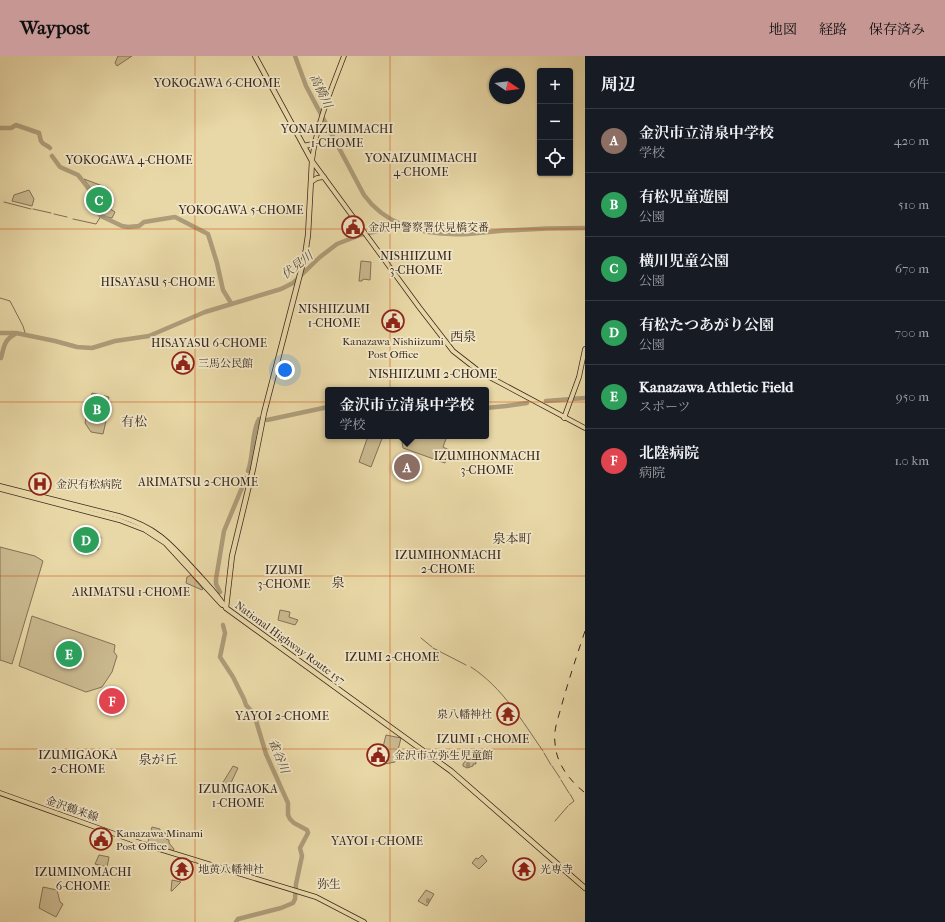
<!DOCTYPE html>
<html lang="ja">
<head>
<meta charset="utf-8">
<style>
	body { margin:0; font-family:"IM FELL French Canon","Noto Serif JP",serif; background:#20242c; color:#f1f3f6 }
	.controls { position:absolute; right:12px; top:12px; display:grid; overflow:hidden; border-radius:4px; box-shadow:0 1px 3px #0004 }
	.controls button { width:36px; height:36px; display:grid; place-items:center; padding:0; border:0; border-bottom:1px solid #363941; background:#171b24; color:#f1f3f6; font:20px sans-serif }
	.compass { position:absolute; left:489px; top:12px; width:36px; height:36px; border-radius:50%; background:#171b24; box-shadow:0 1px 3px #0004; rotate:103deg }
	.you { position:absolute; left:285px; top:314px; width:14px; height:14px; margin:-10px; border:3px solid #fff; border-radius:50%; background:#1a73e8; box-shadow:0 0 0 6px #1a73e833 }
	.badge { display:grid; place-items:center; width:26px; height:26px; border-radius:50%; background:#c59692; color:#fff; font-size:13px; font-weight:700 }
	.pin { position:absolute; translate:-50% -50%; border:2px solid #fff; box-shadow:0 1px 4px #0006 }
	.popup { position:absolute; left:325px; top:331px; width:164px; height:52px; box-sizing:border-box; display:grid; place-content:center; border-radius:4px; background:#171b24; filter:drop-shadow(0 1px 3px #0005); font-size:13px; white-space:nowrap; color:#9ea1a6 }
	.popup b { font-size:15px; color:#f1f3f6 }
	.popup::after { content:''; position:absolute; left:50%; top:100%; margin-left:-8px; border:8px solid transparent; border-top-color:#171b24 }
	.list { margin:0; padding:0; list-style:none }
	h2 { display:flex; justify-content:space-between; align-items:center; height:52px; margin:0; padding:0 16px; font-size:17px }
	h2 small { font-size:13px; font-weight:400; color:#9ea1a6 }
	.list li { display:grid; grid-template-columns:26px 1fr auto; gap:12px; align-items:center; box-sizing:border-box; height:64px; padding:0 16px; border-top:1px solid #363941 }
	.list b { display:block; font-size:15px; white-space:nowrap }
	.list p { margin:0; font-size:13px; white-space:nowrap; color:#9ea1a6 }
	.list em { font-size:13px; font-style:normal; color:#9ea1a6 }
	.icon { flex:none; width:22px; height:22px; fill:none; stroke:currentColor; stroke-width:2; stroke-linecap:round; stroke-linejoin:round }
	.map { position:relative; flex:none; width:585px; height:866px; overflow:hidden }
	header { display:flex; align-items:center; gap:24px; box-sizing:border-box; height:56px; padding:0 20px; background:#c59692; color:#111 }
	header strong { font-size:19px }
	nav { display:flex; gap:22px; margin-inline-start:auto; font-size:14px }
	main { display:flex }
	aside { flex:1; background:#171b24 }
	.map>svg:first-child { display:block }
	.cemetery { fill:url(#cemetery-stones); stroke:#827258 }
	.park { fill:#cbba90; stroke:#827258 }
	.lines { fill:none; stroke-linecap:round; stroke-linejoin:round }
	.stream { stroke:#7e6e56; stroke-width:1 }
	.river { stroke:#ad9c79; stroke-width:4.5 }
	.major-casing { stroke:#382921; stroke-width:5.5 }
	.highway-casing { stroke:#382921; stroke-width:6 }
	.major { stroke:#e9d8a7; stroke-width:4 }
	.highway { stroke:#e9d8a7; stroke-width:4.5 }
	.rail { stroke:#382921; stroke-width:1; stroke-dasharray:7 7; stroke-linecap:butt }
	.grid { fill:none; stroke:#ce520f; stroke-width:1; stroke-opacity:0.55 }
	.labels { text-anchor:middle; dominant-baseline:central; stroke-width:3.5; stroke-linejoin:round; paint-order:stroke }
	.poi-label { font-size:11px; fill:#382921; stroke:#f1e6c6; text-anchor:start }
	.street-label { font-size:11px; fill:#382921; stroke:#f1e6c6 }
	.neighbourhood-label { font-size:12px; fill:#382921; stroke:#f1e6c6 }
	.water-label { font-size:12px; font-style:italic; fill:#5b4c3b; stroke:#f1e6c6 }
	.quarter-label { font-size:13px; fill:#382921; stroke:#f1e6c6 }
</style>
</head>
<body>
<header>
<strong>Waypost</strong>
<nav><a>地図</a><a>経路</a><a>保存済み</a></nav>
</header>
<main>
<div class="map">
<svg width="585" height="866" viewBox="0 0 585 866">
	<defs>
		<pattern id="cemetery-stones" width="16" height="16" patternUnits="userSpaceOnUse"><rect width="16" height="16" fill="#cbba90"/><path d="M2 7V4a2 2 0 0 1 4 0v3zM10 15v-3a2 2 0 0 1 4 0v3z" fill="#a69775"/></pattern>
	</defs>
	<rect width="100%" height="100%" fill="#e9d8a7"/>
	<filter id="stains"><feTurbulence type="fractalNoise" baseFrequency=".005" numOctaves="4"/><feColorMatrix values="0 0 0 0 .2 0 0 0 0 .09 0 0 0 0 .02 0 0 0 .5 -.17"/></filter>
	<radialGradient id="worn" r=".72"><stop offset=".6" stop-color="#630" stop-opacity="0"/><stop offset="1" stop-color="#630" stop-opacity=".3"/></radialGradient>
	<g class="cemetery">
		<path d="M475,700L476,708H473V710L467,712L463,710V708L468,702L469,703Z"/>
		<path d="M426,834L434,838L427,850L418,845Z"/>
	</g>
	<g class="park">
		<path d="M118,0H132L117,10L115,7Z"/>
		<path d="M84,123L108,132L103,148L115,156L112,162C94,159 100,152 95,139C93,134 87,128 84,123Z"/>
		<path d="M29,134L34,143L32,150L12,145L14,139Z"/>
		<path d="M361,205L371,206L370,224L363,223L362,225H359Z"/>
		<path d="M92,337L109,341L104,364L106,365L103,378L91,376L85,367Z"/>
		<path d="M368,380H383L371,411L359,406Z"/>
		<path d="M404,380H447L443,391L449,394L445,407L403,392L402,386Z"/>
		<path d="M75,475L101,481L98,494L72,487Z"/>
		<path d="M0,491L35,500L43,505L12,608L0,604Z"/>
		<path d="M191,519L203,533L202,534L186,527L187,521Z"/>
		<path d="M280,554L290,556L289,561L298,564L295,569L278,564Z"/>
		<path d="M32,560L115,589L114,596L117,600L112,616L102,631L86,636L19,610Z"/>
		<path d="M386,679L401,682L395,706L380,709L379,707Z"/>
		<path d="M233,710L238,712L229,731L222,728Z"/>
		<path d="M152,771L160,773V775L167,778L166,783L169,784V787L174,793L173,795L149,787L148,786Z"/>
		<path d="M99,799L109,801L107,811L95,808Z"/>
		<path d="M482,799L487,805L479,813L472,807L476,802L478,803Z"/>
		<path d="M172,824L181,826L172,835H171Z"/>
		<path d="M43,831L57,834L60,846L63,848L56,861L39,852Z"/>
	</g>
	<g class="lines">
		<g class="stream">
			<path d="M4,146L31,153"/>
			<path d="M33,153L51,157"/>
			<path d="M54,158L67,161"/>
			<path d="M73,163L96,168L101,160"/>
			<path d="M0,242L10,245L23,270L26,280"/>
			<path d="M421,582L432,591"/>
			<path d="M433,592L466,609"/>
			<path d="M471,611C503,632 522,665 543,695"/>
			<path d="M544,697L551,709"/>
			<path d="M552,710L560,722"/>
			<path d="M561,724L569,737"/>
			<path d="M569,749L574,745L570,738"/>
			<path d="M555,765L568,750"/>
		</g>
		<g class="river">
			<path d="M295,0L306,30L364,139C388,172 429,180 468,178C479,177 489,176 499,175C528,173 556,172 585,172"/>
			<path d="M0,72H11L16,69L39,77C40,80 40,82 41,85C43,89 47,89 50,92"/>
			<path d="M52,100L60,111L78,119L82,124L94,140V152L101,160L122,170L128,171L139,170L144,166L175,161L208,178L217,207L223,234L231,247"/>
			<path d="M0,277H16L55,285L77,291L92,292L115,285L149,280L205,256L281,233L293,227L320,201L337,188L360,179L404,169"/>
			<path d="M1,302C4,291 4,284 15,278"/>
			<path d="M546,345L585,342"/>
			<path d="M486,352L506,350L527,347"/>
			<path d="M267,364L328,351"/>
			<path d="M248,415C254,399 251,377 259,363"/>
			<path d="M220,536L216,528V523L224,475L246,422"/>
			<path d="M223,569L225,577L220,601L233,621L244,643L246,649L254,658L266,698L288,747V759L290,763L294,767L307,774L308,777L300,792L302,800L296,828L295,843L293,847L281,852L238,863L236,866"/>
		</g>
		<g class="major-casing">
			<g id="major">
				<path d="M344,0C331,34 316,69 312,105L419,251L453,295L480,316L585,372"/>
				<path d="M311,126L317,122L324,121"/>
				<path d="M564,362L579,321L585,293"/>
				<path d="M0,430L119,460C161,473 172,490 200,520C210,531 218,539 226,552"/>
				<path d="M0,433L119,464L145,474L165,487L222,549"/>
				<path d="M0,737L143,788L316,841L364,866"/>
			</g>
		</g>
		<g class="highway-casing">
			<g id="highway">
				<path d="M255,0L312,105L308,179L305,199L264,357L253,413L232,500L226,552L451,715L585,832"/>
				<path d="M304,90L313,88L315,85"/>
			</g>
		</g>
		<use href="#major" class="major"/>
		<use href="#highway" class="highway"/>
		<path class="rail" d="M584,736C569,724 556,707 555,687C553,674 559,660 562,648C569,623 577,599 585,575"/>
	</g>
	<path class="grid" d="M195,0V866M390,0V866M0,173H585M0,346H585M0,520H585M0,693H585"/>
	<defs>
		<g id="civic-ring" transform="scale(1.15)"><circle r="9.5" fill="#f1e6c6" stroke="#8f2418" stroke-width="1.5"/><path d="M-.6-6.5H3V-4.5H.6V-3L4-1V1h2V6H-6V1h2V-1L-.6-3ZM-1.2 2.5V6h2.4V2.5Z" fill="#8f2418"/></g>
		<g id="hospital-ring" transform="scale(1.15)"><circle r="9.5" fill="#f1e6c6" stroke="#8f2418" stroke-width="1.5"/><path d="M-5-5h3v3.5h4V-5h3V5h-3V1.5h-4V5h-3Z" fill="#8f2418"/></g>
		<g id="temple-ring" transform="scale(1.15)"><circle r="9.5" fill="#f1e6c6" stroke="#8f2418" stroke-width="1.5"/><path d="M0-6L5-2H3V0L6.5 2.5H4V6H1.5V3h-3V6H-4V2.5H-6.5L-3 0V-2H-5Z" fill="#8f2418"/></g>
	</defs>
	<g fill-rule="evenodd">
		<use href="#civic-ring" x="353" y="171"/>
		<use href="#civic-ring" x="393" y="265"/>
		<use href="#civic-ring" x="183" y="307"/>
		<use href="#hospital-ring" x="40" y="428"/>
		<use href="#temple-ring" x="508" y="658"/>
		<use href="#civic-ring" x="378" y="699"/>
		<use href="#civic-ring" x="101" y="783"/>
		<use href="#temple-ring" x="182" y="813"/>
		<use href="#temple-ring" x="524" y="813"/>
	</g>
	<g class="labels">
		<g class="poi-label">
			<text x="368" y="171">金沢中警察署伏見橋交番</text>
			<text x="393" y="285" text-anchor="middle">Kanazawa Nishiizumi<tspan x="393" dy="13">Post Office</tspan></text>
			<text x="198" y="307">三馬公民館</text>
			<text x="56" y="428">金沢有松病院</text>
			<text x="492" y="658" text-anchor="end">泉八幡神社</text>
			<text x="394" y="699">金沢市立弥生児童館</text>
			<text x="116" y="777">Kanazawa Minami<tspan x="116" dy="13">Post Office</tspan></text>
			<text x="198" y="813">地黄八幡神社</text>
			<text x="540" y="813">光専寺</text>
		</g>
		<g class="street-label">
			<text transform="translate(290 587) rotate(36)">National Highway Route 157</text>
			<text transform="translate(72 753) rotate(19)">金沢鶴来線</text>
		</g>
		<g class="neighbourhood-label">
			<text x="217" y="27">YOKOGAWA 6-CHOME</text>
			<text x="337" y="73">YONAIZUMIMACHI<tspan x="337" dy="14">1-CHOME</tspan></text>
			<text x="421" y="102">YONAIZUMIMACHI<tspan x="421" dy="14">4-CHOME</tspan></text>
			<text x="129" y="104">YOKOGAWA 4-CHOME</text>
			<text x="241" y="154">YOKOGAWA 5-CHOME</text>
			<text x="416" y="200">NISHIIZUMI<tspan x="416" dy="14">3-CHOME</tspan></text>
			<text x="158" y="226">HISAYASU 5-CHOME</text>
			<text x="334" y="253">NISHIIZUMI<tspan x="334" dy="14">1-CHOME</tspan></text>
			<text x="209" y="287">HISAYASU 6-CHOME</text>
			<text x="433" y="318">NISHIIZUMI 2-CHOME</text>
			<text x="487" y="400">IZUMIHONMACHI<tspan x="487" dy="14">3-CHOME</tspan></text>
			<text x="198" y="426">ARIMATSU 2-CHOME</text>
			<text x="448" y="499">IZUMIHONMACHI<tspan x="448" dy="14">2-CHOME</tspan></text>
			<text x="284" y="514">IZUMI<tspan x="284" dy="14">3-CHOME</tspan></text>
			<text x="131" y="536">ARIMATSU 1-CHOME</text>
			<text x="392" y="601">IZUMI 2-CHOME</text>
			<text x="282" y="660">YAYOI 2-CHOME</text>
			<text x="483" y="683">IZUMI 1-CHOME</text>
			<text x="78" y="699">IZUMIGAOKA<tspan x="78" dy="14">2-CHOME</tspan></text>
			<text x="238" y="733">IZUMIGAOKA<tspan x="238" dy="14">1-CHOME</tspan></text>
			<text x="377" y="785">YAYOI 1-CHOME</text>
			<text x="83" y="816">IZUMINOMACHI<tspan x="83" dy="14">6-CHOME</tspan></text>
			<text x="329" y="828">弥生</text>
		</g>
		<g class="water-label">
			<text transform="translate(321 35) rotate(64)">高橋川</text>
			<text transform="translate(297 209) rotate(-38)">伏見川</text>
			<text transform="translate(279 700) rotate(68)">雀谷川</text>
		</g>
		<g class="quarter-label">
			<text x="463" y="280">西泉</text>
			<text x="134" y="365">有松</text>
			<text x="512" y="482">泉本町</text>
			<text x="338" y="526">泉</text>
			<text x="158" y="703">泉が丘</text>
		</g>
	</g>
	<rect width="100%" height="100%" filter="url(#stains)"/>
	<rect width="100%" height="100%" fill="url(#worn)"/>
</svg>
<div class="controls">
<button>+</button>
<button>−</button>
<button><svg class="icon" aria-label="locate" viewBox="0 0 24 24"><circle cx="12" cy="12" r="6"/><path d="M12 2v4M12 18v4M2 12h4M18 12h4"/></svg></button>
</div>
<svg class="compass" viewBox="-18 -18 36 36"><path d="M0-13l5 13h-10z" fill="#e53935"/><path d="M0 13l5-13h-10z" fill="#9ea1a6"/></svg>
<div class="you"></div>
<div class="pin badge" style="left:407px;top:411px;background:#8d6e63">A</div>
<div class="popup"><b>金沢市立清泉中学校</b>学校</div>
<div class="pin badge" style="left:97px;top:353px;background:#2e9e5b">B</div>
<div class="pin badge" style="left:99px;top:144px;background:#2e9e5b">C</div>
<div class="pin badge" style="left:86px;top:484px;background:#2e9e5b">D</div>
<div class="pin badge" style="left:69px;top:598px;background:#2e9e5b">E</div>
<div class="pin badge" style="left:112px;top:645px;background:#e0444e">F</div>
</div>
<aside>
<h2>周辺<small>6件</small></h2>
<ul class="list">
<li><span class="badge" style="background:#8d6e63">A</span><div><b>金沢市立清泉中学校</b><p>学校</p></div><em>420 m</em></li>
<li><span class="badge" style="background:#2e9e5b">B</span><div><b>有松児童遊園</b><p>公園</p></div><em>510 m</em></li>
<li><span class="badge" style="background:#2e9e5b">C</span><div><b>横川児童公園</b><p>公園</p></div><em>670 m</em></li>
<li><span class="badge" style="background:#2e9e5b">D</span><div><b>有松たつあがり公園</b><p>公園</p></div><em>700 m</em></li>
<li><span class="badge" style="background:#2e9e5b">E</span><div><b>Kanazawa Athletic Field</b><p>スポーツ</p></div><em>950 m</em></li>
<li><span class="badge" style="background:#e0444e">F</span><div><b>北陸病院</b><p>病院</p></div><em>1.0 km</em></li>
</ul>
</aside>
</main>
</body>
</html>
